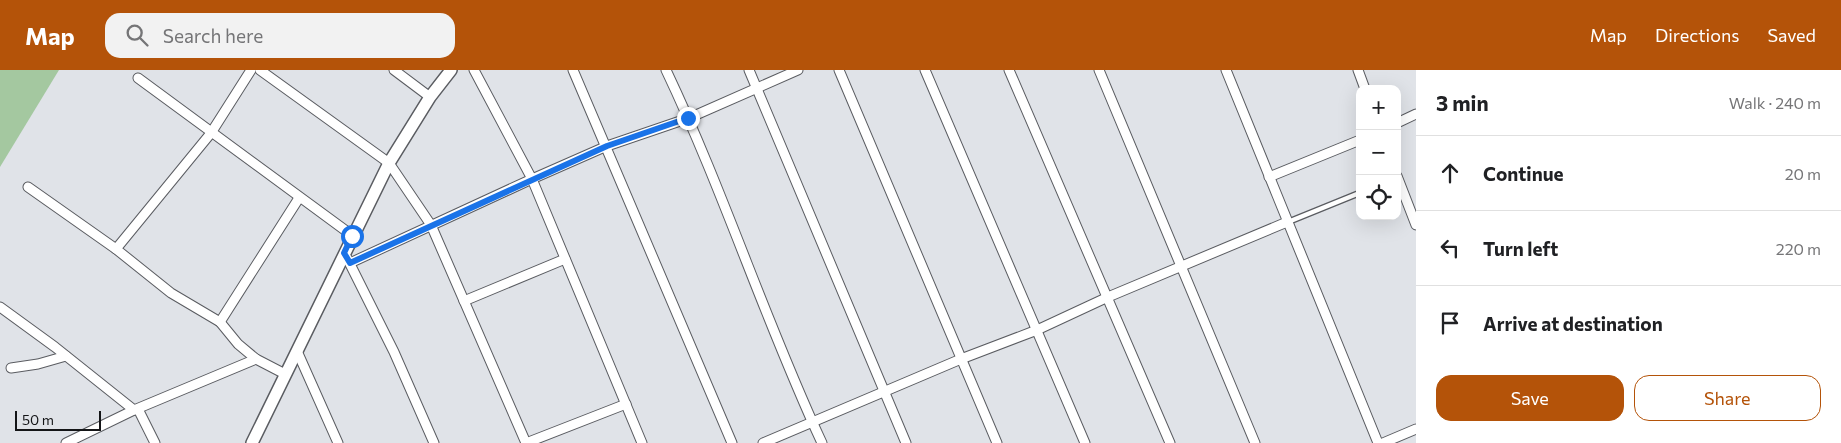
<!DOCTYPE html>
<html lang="en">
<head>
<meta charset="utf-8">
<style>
	body { margin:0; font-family:Commissioner,sans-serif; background:#f2f2f2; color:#202124 }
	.controls { position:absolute; right:15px; top:15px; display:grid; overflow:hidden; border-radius:10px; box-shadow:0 5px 20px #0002 }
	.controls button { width:45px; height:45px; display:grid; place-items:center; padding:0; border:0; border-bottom:1px solid #e0e0e0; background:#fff; color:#202124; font:25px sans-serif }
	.scale { position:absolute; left:15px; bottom:12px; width:86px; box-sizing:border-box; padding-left:5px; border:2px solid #141517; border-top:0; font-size:14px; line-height:18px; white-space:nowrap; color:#141517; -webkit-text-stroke:4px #e0e3e8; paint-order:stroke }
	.stop { position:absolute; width:15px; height:15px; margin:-11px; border:4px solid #1a73e8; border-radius:50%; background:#fff }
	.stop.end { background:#1a73e8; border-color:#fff; box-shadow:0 1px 5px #0008 }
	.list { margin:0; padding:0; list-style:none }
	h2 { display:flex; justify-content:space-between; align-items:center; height:65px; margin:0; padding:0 20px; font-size:21px }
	h2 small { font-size:16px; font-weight:400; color:#757577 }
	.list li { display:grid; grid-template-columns:32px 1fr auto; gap:15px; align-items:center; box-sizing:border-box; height:75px; padding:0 20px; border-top:1px solid #e0e0e0 }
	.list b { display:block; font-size:19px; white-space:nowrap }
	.list em { font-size:16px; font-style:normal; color:#757577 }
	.actions { display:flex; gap:10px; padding:15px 20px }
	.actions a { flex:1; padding:11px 0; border:1px solid #b45309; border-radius:15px; text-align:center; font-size:18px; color:#b45309 }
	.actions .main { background:#b45309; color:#fff }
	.icon { flex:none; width:28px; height:28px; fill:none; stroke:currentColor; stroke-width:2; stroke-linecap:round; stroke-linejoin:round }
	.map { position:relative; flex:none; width:1416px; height:373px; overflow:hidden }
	header { display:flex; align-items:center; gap:30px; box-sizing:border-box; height:70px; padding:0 25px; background:#b45309; color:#fff }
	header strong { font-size:24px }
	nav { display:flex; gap:28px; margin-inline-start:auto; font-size:18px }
	.search { width:350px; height:45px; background:#f2f2f2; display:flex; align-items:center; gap:12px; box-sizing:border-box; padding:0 18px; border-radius:15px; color:#757577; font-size:19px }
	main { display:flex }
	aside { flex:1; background:#fff }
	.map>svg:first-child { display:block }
	.green { fill:#a4c8a0 }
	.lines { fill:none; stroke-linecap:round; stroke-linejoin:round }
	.service-casing { stroke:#5a5c61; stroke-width:7 }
	.minor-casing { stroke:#5a5c61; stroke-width:11 }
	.tertiary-casing { stroke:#5a5c61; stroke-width:14 }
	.service { stroke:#fff; stroke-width:4.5 }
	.minor { stroke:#fff; stroke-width:9 }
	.tertiary { stroke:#fff; stroke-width:11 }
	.route { stroke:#1a73e8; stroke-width:6 }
</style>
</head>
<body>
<header>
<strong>Map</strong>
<div class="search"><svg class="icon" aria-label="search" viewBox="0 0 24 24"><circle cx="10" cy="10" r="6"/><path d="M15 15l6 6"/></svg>Search here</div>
<nav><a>Map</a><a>Directions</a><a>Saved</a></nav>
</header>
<main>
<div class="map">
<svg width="1416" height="373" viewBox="0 0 1416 373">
	<rect width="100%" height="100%" fill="#e0e3e8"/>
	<path class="green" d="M0,0H59L0,97Z"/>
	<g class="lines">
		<g class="service-casing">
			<path id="service" d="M1288,152L1357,124"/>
		</g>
		<g class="minor-casing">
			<g id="minor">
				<path d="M260,0L389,93L431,155L526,373"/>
				<path d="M394,0L430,27"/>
				<path d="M474,0L532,109L642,373"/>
				<path d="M573,0L732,373"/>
				<path d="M666,0C724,122 765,251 822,373"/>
				<path d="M749,0L906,373"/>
				<path d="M839,0L997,373"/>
				<path d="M925,0L1085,373"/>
				<path d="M1009,0L1170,373"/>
				<path d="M1099,0L1255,373"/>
				<path d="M1226,0L1378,373"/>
				<path d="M1358,0L1365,19"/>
				<path d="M138,8L353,166"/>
				<path d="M1397,53L1416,44"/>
				<path d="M1397,106L1416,155"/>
				<path d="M1269,107L1360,70"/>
				<path d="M28,117L116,179L171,223L220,252L238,274L256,289L285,304"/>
				<path d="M116,179L211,63L251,0"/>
				<path d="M347,188L394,282L434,373"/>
				<path d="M350,193L532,109L607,76L689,48L798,0"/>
				<path d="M464,231L565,189"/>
				<path d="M0,237L55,277L134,340"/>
				<path d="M220,252L299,128"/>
				<path d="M297,281L338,373"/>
				<path d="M11,298L38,294L66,286"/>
				<path d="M138,339L155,373"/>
				<path d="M66,373L134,340L256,289"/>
				<path d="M526,373L626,334"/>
				<path d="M763,373L961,289L1037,260L1108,227L1287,152"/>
				<path d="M1383,373L1416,359"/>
			</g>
		</g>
		<g class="tertiary-casing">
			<path id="tertiary" d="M252,373L389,93L430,27L451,0"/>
		</g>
		<use href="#service" class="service"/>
		<use href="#minor" class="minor"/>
		<use href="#tertiary" class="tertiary"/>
	</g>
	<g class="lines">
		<path class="route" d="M352,166L344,183L350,193L607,76L688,48"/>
	</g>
</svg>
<div class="controls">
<button>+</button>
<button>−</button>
<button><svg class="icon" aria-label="locate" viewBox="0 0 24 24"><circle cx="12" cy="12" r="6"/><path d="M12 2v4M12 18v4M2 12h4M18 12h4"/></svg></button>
</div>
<div class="scale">50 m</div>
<div class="stop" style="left:352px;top:166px"></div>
<div class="stop end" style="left:688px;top:48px"></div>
</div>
<aside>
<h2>3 min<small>Walk · 240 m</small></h2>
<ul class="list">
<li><svg class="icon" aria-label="ahead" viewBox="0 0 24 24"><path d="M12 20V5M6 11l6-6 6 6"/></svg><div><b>Continue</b></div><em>20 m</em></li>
<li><svg class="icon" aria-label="left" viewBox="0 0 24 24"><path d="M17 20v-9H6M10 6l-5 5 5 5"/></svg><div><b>Turn left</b></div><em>220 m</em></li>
<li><svg class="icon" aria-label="arrive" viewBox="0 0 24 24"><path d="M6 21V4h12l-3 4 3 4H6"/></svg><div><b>Arrive at destination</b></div></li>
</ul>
<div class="actions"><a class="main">Save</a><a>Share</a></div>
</aside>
</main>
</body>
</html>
